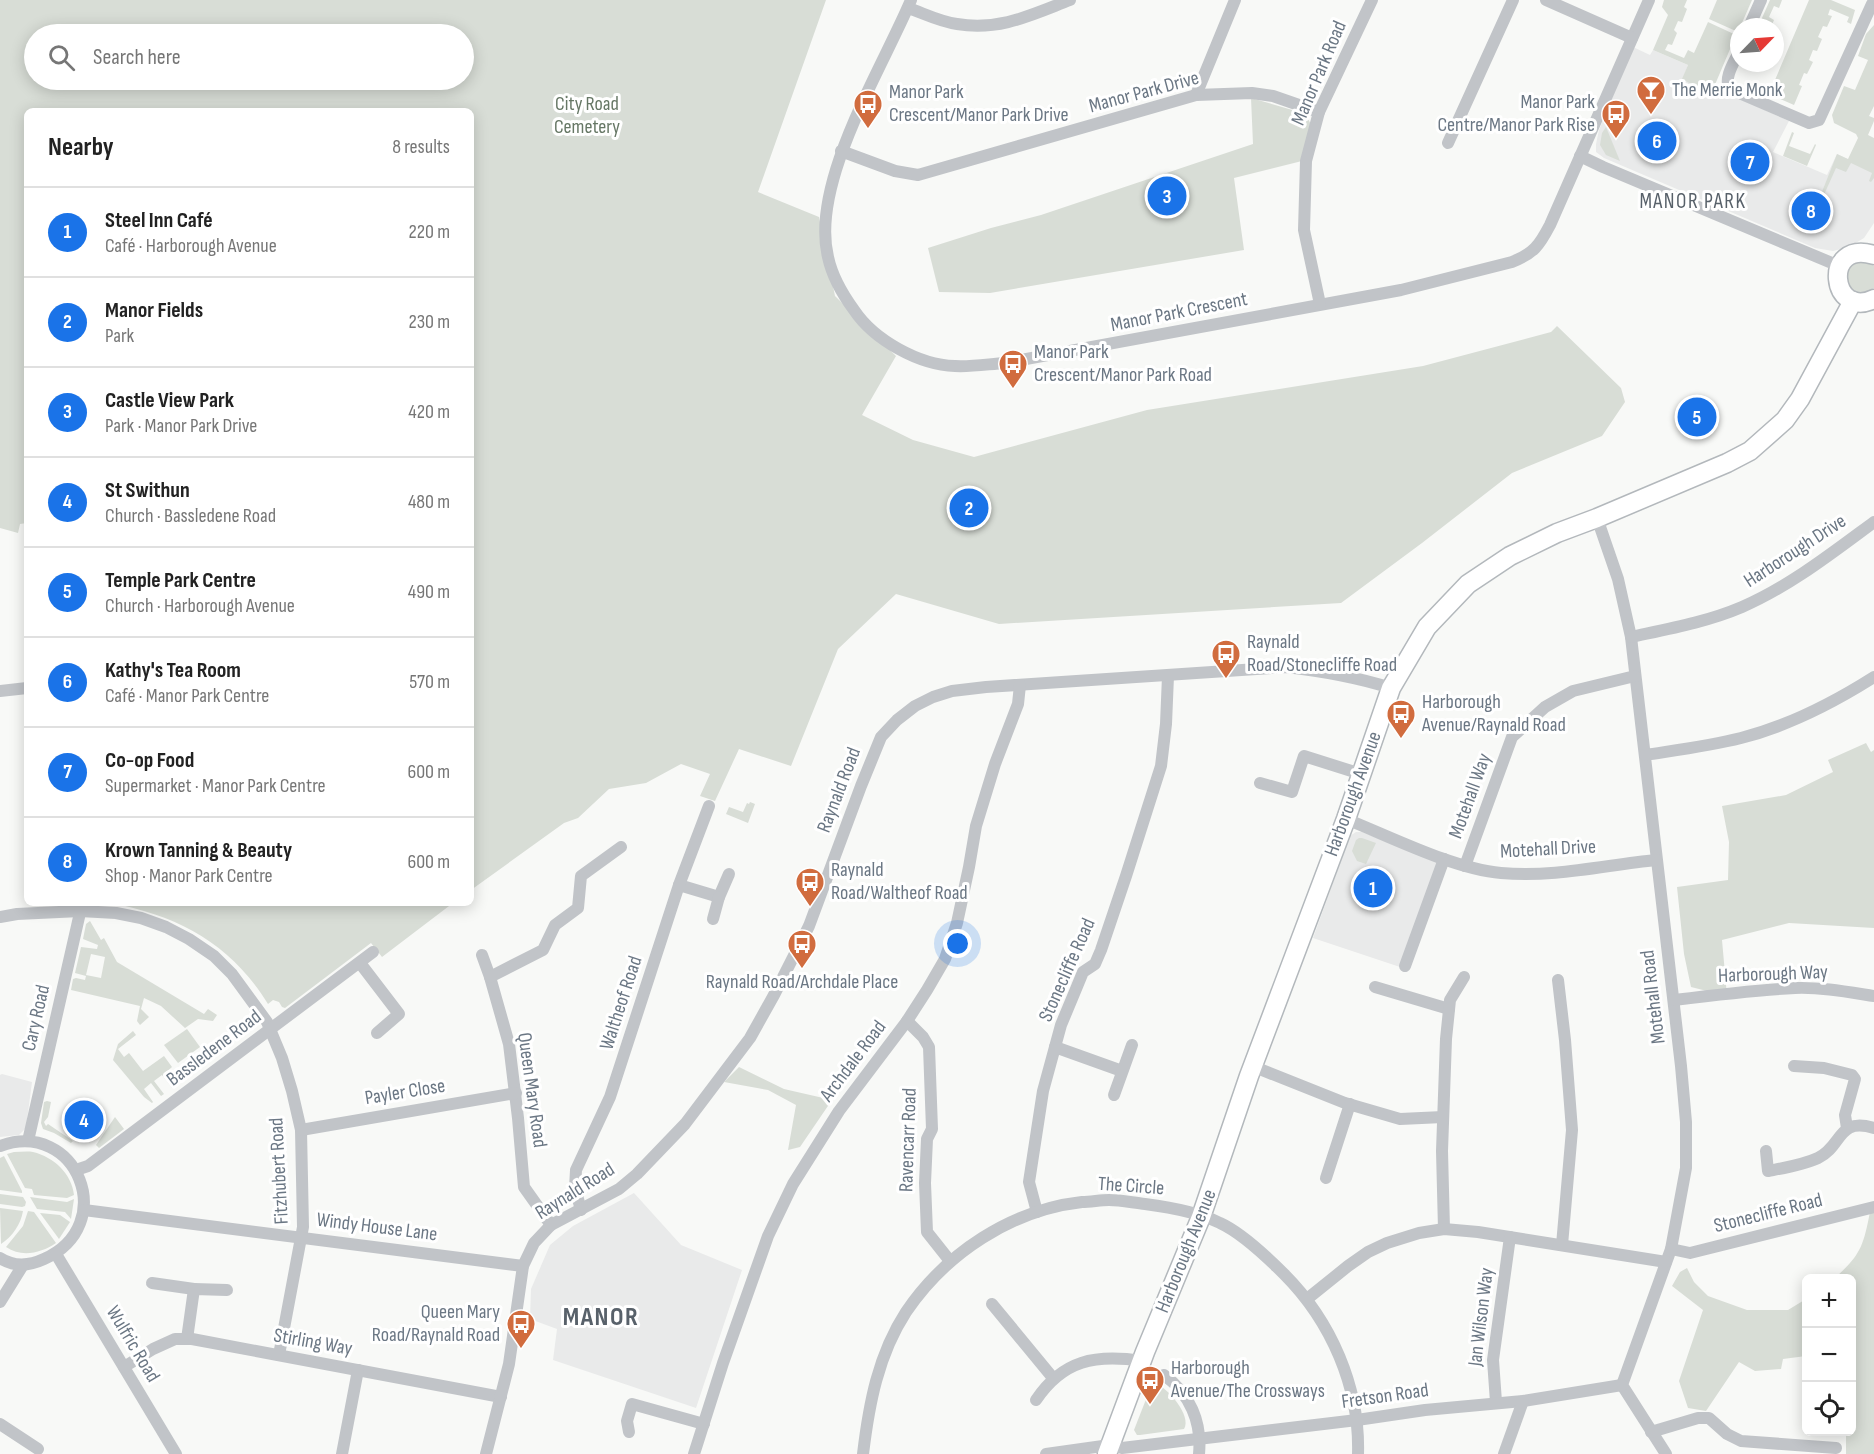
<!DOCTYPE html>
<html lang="en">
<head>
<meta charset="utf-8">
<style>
	body { margin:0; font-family:"Sofia Sans Condensed",sans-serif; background:#f6f6f6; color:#222 }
	.controls { position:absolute; right:18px; bottom:18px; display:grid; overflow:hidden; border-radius:9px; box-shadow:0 3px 15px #0003 }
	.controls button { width:54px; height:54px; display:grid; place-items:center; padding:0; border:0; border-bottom:2px solid #e0e0e0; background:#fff; color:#222; font:30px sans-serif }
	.compass { position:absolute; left:1730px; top:18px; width:54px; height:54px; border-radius:50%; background:#fff; box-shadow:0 3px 15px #0003; rotate:65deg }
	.you { position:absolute; left:958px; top:944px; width:21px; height:21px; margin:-15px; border:4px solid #fff; border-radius:50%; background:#1a73e8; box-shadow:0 0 0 9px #1a73e833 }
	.badge { display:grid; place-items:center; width:39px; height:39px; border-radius:50%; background:#1a73e8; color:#fff; font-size:20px; font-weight:700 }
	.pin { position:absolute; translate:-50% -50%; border:3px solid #fff; box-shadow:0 2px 6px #0006 }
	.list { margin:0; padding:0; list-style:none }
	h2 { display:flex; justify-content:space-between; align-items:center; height:78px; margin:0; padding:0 24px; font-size:26px }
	h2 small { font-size:20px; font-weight:400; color:#767676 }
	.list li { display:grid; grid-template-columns:39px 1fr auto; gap:18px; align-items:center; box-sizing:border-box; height:90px; padding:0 24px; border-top:2px solid #e0e0e0 }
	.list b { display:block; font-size:22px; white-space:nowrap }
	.list p { margin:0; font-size:20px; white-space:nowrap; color:#767676 }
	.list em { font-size:20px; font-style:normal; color:#767676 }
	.icon { flex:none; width:33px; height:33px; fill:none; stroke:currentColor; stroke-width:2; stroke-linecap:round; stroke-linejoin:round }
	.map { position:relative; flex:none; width:1874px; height:1454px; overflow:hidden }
	.search { position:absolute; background:#fff; box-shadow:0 3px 15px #0003; left:24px; top:24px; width:450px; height:66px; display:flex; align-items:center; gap:15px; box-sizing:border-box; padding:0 21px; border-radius:33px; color:#767676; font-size:22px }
	.panel { position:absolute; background:#fff; box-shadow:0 3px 15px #0003; left:24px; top:108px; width:450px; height:798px; border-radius:9px }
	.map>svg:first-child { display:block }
	.built { fill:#e9eaea }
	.green { fill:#d8ddd6; fill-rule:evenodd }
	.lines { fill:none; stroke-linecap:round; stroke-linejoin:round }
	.secondary-casing { stroke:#b3b8bc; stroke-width:21 }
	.street { stroke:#c1c4c8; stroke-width:12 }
	.secondary { stroke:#fff; stroke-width:18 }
	.labels { text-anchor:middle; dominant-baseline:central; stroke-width:6; stroke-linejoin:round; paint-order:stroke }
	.street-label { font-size:20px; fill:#6b7784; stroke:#fff }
	.poi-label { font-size:20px; fill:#6b7784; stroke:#fff; text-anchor:start }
	.park-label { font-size:20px; fill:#667765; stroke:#fff }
	.neighbourhood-label { font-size:21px; letter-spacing:1.5px; fill:#58616a; stroke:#fff }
	.district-label { font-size:26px; font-weight:bold; letter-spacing:1.5px; fill:#58616a; stroke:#fff }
</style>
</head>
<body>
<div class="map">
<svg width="1874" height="1454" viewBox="0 0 1874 1454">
	<rect width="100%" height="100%" fill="#f8f9f7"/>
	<g class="built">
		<path d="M1633,47L1650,55L1653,50L1688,65L1683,79L1704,90H1709L1714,87L1789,121L1773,152L1827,175L1837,154L1874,172V223L1864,238L1849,247L1833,251L1815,248L1604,158L1596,152V144L1599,130Z"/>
		<path d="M1356,832H1362L1439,863L1400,967L1313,938L1350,836Z"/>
		<path d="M2,1074L32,1082L26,1128L19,1135L0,1137V1075Z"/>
		<path d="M634,1193L681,1245L742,1270L696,1408L553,1360L557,1329L530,1319L531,1289L550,1245L573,1226Z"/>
	</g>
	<g class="green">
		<path d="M0,0H826L758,192L819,217L835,296L896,356L862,415L913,440L974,457L1147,410L1423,366L1551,332L1557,326L1621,388L1625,402L1602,436L1512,473L1422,543L1341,603L999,624L896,594L838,649L791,766L739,749L715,801L700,796L710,774L681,764L646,783L609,789L578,818L564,823L471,890V111H27V523L20,524L18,533L0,528ZM34,34H464V80H34Z"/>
		<path d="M1664,0H1687L1684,7L1687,9L1682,22L1678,21L1674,30L1677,33L1672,45L1668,44L1665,50L1684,58L1688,50L1694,53L1708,22L1736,35L1714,87C1703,93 1692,84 1682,79L1688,65L1653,50L1668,15L1662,7Z"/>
		<path d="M1717,0H1752L1738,32L1709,19Z"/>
		<path d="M1770,0H1782L1779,8L1774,6L1769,17L1774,20L1771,27H1758Z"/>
		<path d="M1809,0H1831L1855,10L1851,24L1847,22L1849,17L1830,9L1828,15L1832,16L1827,27L1823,26L1818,37L1822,39L1817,51L1813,50L1809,60L1813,62L1807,74L1804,73L1799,85L1802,86L1794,105L1769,94Z"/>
		<path d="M1874,25V106L1869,116L1874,118V121L1868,135L1874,138V178L1871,182L1869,181L1872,173L1851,163L1846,172L1836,168L1814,217L1822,221L1810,222L1837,154L1848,159L1858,138L1856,134L1834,123L1832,115L1844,86L1855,90L1868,60L1858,56L1866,34Z"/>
		<path d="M1251,98L1306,114L1311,125L1302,161L1234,178L1244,250L990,293L939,292L928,248L991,228L1041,215L1253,144Z"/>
		<path d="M1606,127L1620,161L1606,155L1600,145L1602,133Z"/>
		<path d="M1792,132L1794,133L1789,146L1810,154L1815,144L1816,145L1807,166L1783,156Z"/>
		<path d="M1858,261L1869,262L1874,266V288C1856,302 1836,279 1849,266C1852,264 1855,262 1858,261Z"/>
		<path d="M1866,743L1871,752L1874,750V928L1789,923L1722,940L1727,996L1691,987L1684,954L1677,887L1728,880L1729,842L1722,806L1786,795L1833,772L1828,760Z"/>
		<path d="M750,802L755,804L748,823L726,814L729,807L743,812L747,803L749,804Z"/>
		<path d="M1359,838H1362L1376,843L1366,864L1357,861L1352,851L1356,840Z"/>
		<path d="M111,903H453L382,957L371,943L285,1008L282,1007L279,1002L273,1000L268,1004C231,944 179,916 111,903Z"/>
		<path d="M90,921L101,940L104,938L117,962L204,1014L208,1009L217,1015L213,1021L198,1019L185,1028L161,1006L144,998L141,1009L149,1017L140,1025L137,1021L140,1006L71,990L73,979L76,978L85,980L86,976L75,973L81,947L97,949L98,945L83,939L86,924ZM91,954L105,957L101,978L86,975Z"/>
		<path d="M187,1029L200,1047L178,1063L164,1045Z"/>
		<path d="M133,1031L136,1035L118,1049L124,1057L129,1053L143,1071L164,1056L172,1067L164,1074L174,1087L172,1088L162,1075L154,1081L164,1094L161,1096L151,1083L144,1089L153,1102L152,1103L144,1097L113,1060L118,1044Z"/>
		<path d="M739,1067L784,1089L832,1100L800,1147L788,1150L796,1105L768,1090L724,1082Z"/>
		<path d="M47,1101L51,1102L48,1117L44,1122L46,1126L48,1124L73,1141L71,1143L54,1133L43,1129L41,1123L44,1102Z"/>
		<path d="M115,1117L124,1129L99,1148L96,1145Z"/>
		<path d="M14,1152C20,1152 27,1151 33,1152C54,1157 72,1174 74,1195L67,1198L34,1195L32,1189L25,1188L7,1154Z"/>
		<path d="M4,1156L22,1191V1193L0,1190V1158Z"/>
		<path d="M0,1194L23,1197L26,1202L25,1206L22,1207L0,1204Z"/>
		<path d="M30,1197L67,1202L74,1199L71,1219L65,1212L37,1209Z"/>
		<path d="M0,1208L23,1211C21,1224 12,1237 1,1244Z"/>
		<path d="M28,1211L34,1212L56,1243C41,1253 22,1258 6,1247L23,1226Z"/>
		<path d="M1874,1211V1454H1846V1432H1852V1278H1835C1861,1254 1863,1247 1870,1212Z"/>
		<path d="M40,1213L60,1215L70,1222L59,1239Z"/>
		<path d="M1687,1268L1694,1282L1708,1296L1747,1310H1788L1806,1299V1356L1783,1359L1781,1369L1755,1371L1739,1362L1706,1411L1688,1408L1679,1381L1703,1310L1672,1286L1680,1272Z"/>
		<path d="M1155,1383C1168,1388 1192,1416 1184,1429L1140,1435H1137L1134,1430L1152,1384Z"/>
	</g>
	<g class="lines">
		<g class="secondary-casing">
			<g id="secondary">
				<path d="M1874,255C1821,239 1831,320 1874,299"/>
				<path d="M1107,1454L1145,1352L1201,1217L1249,1076L1346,819L1391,688L1427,627L1468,584L1510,556L1557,533L1597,518L1727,463L1750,451L1785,420L1800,399L1853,301"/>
			</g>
		</g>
		<g class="street">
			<path d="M911,0C882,69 810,183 828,257C832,276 843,295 854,310C874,340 919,365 955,366C971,367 989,364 1005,363L1401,290L1512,262C1534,253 1539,246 1550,225L1649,0"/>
			<path d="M1546,0L1632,38"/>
			<path d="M908,8C923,13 940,22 957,24C1000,31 1031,15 1070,0"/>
			<path d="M1749,27L1761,0"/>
			<path d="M1739,52C1734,62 1723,79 1730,89L1809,123L1819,120L1872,4"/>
			<path d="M1196,95L1235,0"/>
			<path d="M1448,143L1513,0"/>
			<path d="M841,151L895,171L918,175L1196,95L1252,93L1273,96L1319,112"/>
			<path d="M1580,156L1603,167L1839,266"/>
			<path d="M1320,304L1304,230L1306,161L1319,112L1372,0"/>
			<path d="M1597,518L1618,579L1631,637L1681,1066L1686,1122V1168L1671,1249L1622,1385L1666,1454"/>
			<path d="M1631,637C1668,629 1707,622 1742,607C1790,586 1832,553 1874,522"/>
			<path d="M0,691L27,688"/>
			<path d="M1645,755C1677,750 1709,746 1741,738C1788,726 1833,703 1874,677"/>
			<path d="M1260,783L1292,792L1304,756L1361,774"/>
			<path d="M1346,819C1391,837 1454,869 1501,873C1553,878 1605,865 1656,860"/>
			<path d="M1465,866L1512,737L1545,707L1573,691L1635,676"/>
			<path d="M679,885L719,897L729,874"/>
			<path d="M0,917L17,914L80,911L116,913L141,918L166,927L189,939L214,956L232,974L267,1022L282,1058L292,1091L301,1130L303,1227L279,1355"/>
			<path d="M713,919L719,897"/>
			<path d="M482,955L490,977L509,1044L518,1118L524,1187L551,1225"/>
			<path d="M360,963L399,1014L377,1033"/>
			<path d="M1405,966L1444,859"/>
			<path d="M490,977L543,950L555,925L578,908L581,876L621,847"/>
			<path d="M1558,980L1565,1040L1572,1130L1562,1245"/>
			<path d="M1375,987L1449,1009"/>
			<path d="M1674,1000C1714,995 1754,990 1795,988C1821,987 1848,992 1874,996"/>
			<path d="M907,1021L923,1037L929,1047L932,1129L927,1139L925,1183L927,1232L950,1261"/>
			<path d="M1055,1047L1122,1071"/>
			<path d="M1252,1066L1345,1103L1400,1119L1443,1117"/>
			<path d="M1794,1066L1824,1068L1852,1075L1855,1079L1845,1115L1847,1128"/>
			<path d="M1114,1095L1132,1045"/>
			<path d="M301,1130L516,1093"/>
			<path d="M28,1141L82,904"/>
			<path d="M0,1146C77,1118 120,1225 44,1259C29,1266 14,1267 0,1258"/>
			<path d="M1766,1151L1768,1171C1784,1168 1803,1165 1818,1158C1843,1146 1837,1117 1874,1128"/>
			<path d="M76,1170L88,1166L373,952"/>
			<path d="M1326,1178L1350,1104"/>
			<path d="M84,1210L523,1266"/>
			<path d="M581,1210L575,1188L576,1170L610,1097L679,885L709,806"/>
			<path d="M1037,1212L1029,1182L1043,1091L1061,1025L1076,989L1083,972L1095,964L1101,950L1126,876L1161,766L1166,724L1168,676"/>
			<path d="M1444,1229L1442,1151L1446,1039L1450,1000L1464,977"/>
			<path d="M1671,1249L1690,1253L1874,1207"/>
			<path d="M56,1254L176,1454"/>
			<path d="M152,1283L194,1289"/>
			<path d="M1307,1299L1348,1266L1368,1252L1387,1243L1419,1233L1444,1229L1478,1232L1666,1262"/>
			<path d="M0,1302L23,1265"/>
			<path d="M992,1304L1053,1378"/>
			<path d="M187,1339L194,1289L227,1290"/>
			<path d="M124,1367L153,1349L175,1339H192L501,1397"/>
			<path d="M1164,1375C1190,1394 1202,1422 1199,1454"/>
			<path d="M1036,1400C1063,1360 1095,1354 1142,1361"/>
			<path d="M1496,1402L1493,1360L1510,1237"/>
			<path d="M0,1424L38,1449"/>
			<path d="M629,1432L627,1421L632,1404L704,1424"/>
			<path d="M1651,1432L1698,1418H1709L1727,1434L1741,1441L1836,1448"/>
			<path d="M342,1454L358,1370"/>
			<path d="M486,1454L509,1364L523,1266L534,1243L551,1225L619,1189L637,1174L685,1124L750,1038L774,995L809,926L861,786L881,737L897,720L915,706L933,697L952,691L986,687L1286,667C1322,671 1356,677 1391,688"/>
			<path d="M694,1454L723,1363L768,1236L793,1184L839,1111L907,1021L927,990L945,959L957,923L969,867L976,826L995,764L1018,704L1020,685"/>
			<path d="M863,1454C869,1404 878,1355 906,1312C946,1253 1011,1210 1082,1202C1091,1202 1100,1200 1109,1200C1121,1200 1134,1203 1145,1204C1168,1207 1200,1213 1220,1223C1242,1233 1267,1257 1284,1274C1331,1321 1360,1387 1358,1454"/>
			<path d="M1046,1454L1110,1445L1122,1448L1357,1420L1425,1410L1523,1401L1622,1385"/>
			<path d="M1504,1454L1523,1401"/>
		</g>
		<use href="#secondary" class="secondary"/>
	</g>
	<defs>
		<g id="bar-pin" transform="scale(1.5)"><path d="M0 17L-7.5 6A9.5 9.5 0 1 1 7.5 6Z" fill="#d16c3e" stroke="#fff"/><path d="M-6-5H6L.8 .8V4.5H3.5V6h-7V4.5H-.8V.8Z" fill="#fff"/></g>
		<g id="bus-pin" transform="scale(1.5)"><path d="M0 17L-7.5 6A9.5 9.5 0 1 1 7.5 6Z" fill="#d16c3e" stroke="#fff"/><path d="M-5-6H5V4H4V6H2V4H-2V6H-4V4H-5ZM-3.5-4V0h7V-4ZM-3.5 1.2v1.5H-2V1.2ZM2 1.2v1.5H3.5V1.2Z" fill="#fff"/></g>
	</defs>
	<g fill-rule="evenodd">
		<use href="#bar-pin" x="1651" y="90"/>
		<use href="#bus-pin" x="868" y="104"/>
		<use href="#bus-pin" x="1616" y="114"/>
		<use href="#bus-pin" x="1013" y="364"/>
		<use href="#bus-pin" x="1226" y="654"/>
		<use href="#bus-pin" x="1401" y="714"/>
		<use href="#bus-pin" x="810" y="882"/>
		<use href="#bus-pin" x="802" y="944"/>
		<use href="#bus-pin" x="521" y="1324"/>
		<use href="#bus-pin" x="1150" y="1380"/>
	</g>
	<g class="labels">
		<g class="street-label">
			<text transform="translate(1319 73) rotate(-67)">Manor Park Road</text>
			<text transform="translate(1144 92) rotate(-15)">Manor Park Drive</text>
			<text transform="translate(1179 312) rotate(-11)">Manor Park Crescent</text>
			<text transform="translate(1795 551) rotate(-33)">Harborough Drive</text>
			<text transform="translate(839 790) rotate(-69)">Raynald Road</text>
			<text transform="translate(1353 794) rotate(-70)">Harborough Avenue</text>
			<text transform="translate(1470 796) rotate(-70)">Motehall Way</text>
			<text transform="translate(1548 849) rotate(-3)">Motehall Drive</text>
			<text transform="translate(1067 970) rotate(-66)">Stonecliffe Road</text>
			<text transform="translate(1773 974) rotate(-2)">Harborough Way</text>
			<text transform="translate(1653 997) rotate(-97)">Motehall Road</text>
			<text transform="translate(621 1003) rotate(-72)">Waltheof Road</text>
			<text transform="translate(36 1018) rotate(-77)">Cary Road</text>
			<text transform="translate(214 1048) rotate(-37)">Bassledene Road</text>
			<text transform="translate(853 1061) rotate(-53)">Archdale Road</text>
			<text transform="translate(532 1090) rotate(82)">Queen Mary Road</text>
			<text transform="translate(405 1092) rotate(-9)">Payler Close</text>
			<text transform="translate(908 1140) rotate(-88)">Ravencarr Road</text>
			<text transform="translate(279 1171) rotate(-93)">Fitzhubert Road</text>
			<text transform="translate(1131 1186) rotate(4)">The Circle</text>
			<text transform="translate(575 1191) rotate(-32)">Raynald Road</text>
			<text transform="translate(1768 1213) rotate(-14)">Stonecliffe Road</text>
			<text transform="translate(377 1227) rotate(7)">Windy House Lane</text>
			<text transform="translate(1186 1251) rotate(-68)">Harborough Avenue</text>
			<text transform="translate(1481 1317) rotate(-83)">Jan Wilson Way</text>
			<text transform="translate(313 1342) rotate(10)">Stirling Way</text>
			<text transform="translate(133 1344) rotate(59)">Wulfric Road</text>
			<text transform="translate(1385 1396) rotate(-8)">Fretson Road</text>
		</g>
		<g class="poi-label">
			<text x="1672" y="90">The Merrie Monk</text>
			<text x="889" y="92">Manor Park<tspan x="889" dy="23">Crescent/Manor Park Drive</tspan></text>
			<text x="1595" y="102" text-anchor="end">Manor Park<tspan x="1595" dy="23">Centre/Manor Park Rise</tspan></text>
			<text x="1034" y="352">Manor Park<tspan x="1034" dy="23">Crescent/Manor Park Road</tspan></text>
			<text x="1247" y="642">Raynald<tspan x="1247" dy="23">Road/Stonecliffe Road</tspan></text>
			<text x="1422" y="702">Harborough<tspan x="1422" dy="23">Avenue/Raynald Road</tspan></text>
			<text x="831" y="870">Raynald<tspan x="831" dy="23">Road/Waltheof Road</tspan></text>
			<text x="802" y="982" text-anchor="middle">Raynald Road/Archdale Place</text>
			<text x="500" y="1312" text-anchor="end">Queen Mary<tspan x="500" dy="23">Road/Raynald Road</tspan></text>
			<text x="1171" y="1368">Harborough<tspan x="1171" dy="23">Avenue/The Crossways</tspan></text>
		</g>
		<g class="park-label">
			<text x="587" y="104">City Road<tspan x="587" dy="23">Cemetery</tspan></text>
		</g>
		<g class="neighbourhood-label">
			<text x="1693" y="201">MANOR PARK</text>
		</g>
		<g class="district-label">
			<text x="601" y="1317">MANOR</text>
		</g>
	</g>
</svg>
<div class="controls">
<button>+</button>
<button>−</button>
<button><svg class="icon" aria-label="locate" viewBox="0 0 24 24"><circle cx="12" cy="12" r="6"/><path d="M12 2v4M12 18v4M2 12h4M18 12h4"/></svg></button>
</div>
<svg class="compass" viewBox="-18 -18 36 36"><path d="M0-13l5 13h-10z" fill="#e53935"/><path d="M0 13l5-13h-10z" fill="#767676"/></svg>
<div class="you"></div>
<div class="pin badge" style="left:1373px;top:888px">1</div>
<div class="pin badge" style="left:969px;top:508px">2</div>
<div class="pin badge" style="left:1167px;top:196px">3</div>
<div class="pin badge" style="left:84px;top:1120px">4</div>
<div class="pin badge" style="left:1697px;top:417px">5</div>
<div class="pin badge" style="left:1657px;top:141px">6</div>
<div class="pin badge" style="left:1750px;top:162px">7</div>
<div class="pin badge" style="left:1811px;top:211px">8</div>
<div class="search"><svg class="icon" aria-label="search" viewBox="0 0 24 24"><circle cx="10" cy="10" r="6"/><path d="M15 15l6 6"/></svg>Search here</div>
<section class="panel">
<h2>Nearby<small>8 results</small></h2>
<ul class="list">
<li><span class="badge">1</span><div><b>Steel Inn Café</b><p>Café · Harborough Avenue</p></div><em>220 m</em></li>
<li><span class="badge">2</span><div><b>Manor Fields</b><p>Park</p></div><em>230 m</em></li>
<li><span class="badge">3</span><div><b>Castle View Park</b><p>Park · Manor Park Drive</p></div><em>420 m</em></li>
<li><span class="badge">4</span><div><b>St Swithun</b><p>Church · Bassledene Road</p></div><em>480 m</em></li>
<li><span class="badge">5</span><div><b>Temple Park Centre</b><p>Church · Harborough Avenue</p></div><em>490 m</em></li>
<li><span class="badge">6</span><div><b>Kathy's Tea Room</b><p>Café · Manor Park Centre</p></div><em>570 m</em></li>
<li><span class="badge">7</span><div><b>Co-op Food</b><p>Supermarket · Manor Park Centre</p></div><em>600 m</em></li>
<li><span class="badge">8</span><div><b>Krown Tanning &amp; Beauty</b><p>Shop · Manor Park Centre</p></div><em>600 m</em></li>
</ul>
</section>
</div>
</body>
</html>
